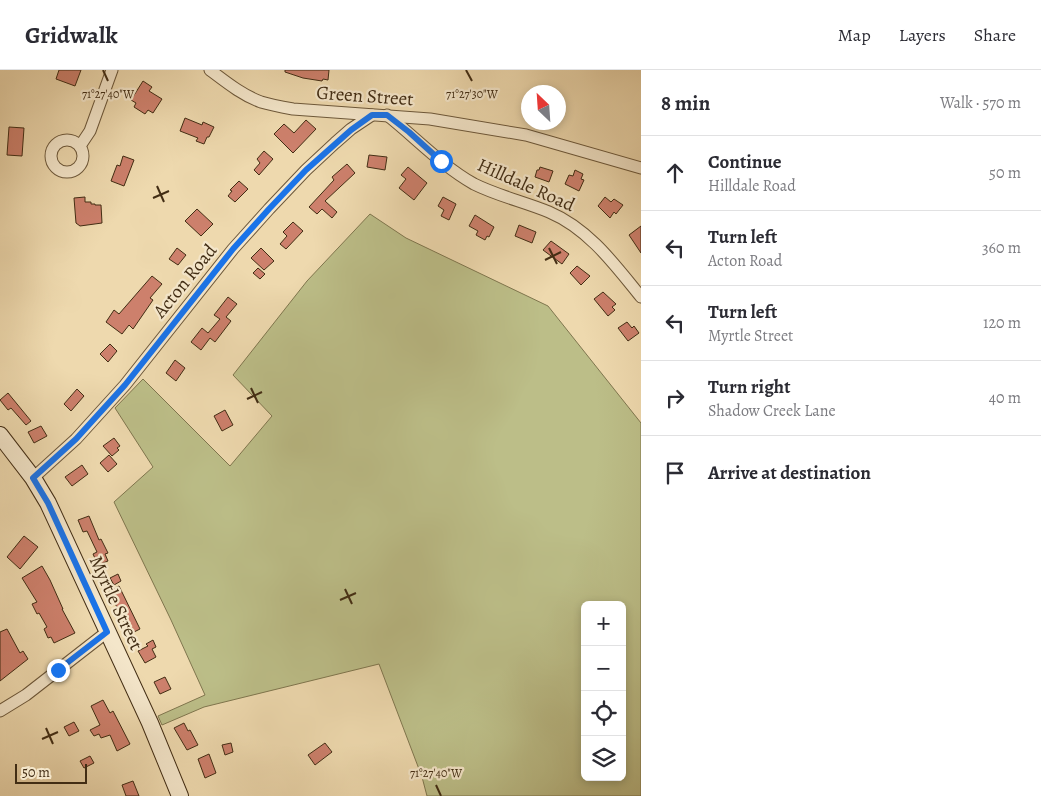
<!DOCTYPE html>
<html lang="en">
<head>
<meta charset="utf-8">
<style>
	body { margin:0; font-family:Alegreya,serif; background:#f7f7f7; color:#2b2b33 }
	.controls { position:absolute; right:15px; bottom:15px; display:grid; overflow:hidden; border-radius:8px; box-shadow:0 2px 8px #0003 }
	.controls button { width:45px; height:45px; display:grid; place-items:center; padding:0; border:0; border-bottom:1px solid #e1e1e2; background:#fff; color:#2b2b33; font:25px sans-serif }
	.compass { position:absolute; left:521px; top:15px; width:45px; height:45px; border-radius:50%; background:#fff; box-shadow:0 2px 8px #0003; rotate:335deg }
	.scale { position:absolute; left:15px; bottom:12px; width:72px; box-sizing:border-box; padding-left:5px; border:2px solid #422d14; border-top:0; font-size:14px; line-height:18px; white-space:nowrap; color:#422d14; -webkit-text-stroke:4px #f4e6ca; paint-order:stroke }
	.stop { position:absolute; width:15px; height:15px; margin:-11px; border:4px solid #1a73e8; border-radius:50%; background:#fff }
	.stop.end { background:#1a73e8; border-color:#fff; box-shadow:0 1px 5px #0008 }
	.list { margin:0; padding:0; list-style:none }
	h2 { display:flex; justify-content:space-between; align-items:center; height:65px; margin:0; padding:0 20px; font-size:21px }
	h2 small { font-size:16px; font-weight:400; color:#7c7c81 }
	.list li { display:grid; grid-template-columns:32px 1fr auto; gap:15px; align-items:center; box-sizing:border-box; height:75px; padding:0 20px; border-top:1px solid #e1e1e2 }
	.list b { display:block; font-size:19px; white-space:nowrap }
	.list p { margin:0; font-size:16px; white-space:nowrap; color:#7c7c81 }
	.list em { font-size:16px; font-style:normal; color:#7c7c81 }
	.icon { flex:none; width:28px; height:28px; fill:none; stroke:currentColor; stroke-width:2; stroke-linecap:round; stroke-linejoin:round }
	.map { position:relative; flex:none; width:641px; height:726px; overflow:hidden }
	header { display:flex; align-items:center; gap:30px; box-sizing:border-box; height:70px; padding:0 25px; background:#fff; border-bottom:1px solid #e1e1e2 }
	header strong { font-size:24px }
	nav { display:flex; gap:28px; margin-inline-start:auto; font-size:18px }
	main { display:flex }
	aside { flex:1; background:#fff }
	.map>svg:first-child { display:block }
	.green { fill:#bcbe88; stroke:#7f764e; fill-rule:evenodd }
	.building { fill:#cd806c; stroke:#422d14 }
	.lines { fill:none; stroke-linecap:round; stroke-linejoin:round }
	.street-casing { stroke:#6d583a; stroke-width:13 }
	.secondary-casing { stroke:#422d14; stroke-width:18 }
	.street { stroke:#f4e6ca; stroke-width:11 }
	.secondary { stroke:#f4e6ca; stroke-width:16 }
	.route { stroke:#1a73e8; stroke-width:6 }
	.ticks { fill:none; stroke:#422d14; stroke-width:2 }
	.labels { text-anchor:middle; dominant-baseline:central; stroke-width:4.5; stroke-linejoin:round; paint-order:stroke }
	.street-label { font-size:19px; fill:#422d14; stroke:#f4e6ca }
	.ticks-label { font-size:12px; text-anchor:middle; fill:#422d14; stroke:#f4e6ca; stroke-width:4.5; stroke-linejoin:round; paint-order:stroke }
</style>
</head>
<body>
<header>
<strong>Gridwalk</strong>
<nav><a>Map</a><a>Layers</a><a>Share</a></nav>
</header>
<main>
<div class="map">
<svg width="641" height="726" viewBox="0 0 641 726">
	<rect width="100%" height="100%" fill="#eed9ae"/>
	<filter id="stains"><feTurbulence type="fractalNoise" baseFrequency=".004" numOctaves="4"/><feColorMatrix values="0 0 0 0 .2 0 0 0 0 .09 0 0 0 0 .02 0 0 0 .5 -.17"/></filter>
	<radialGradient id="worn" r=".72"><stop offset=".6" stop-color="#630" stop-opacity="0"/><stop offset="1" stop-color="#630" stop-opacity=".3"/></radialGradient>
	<path class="green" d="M370,144L406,168L548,236L641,353V726H427L422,707L379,594L204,637L162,655L158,646L205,625L171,550L114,432L153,397L115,338L143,309L230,396L272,346L233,305L307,211ZM585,535H622V707H585Z"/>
	<g class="building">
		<path d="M59,0H81L75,16L56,9Z"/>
		<path d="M285,0H329L328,10L323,9L322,11L303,8L285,2Z"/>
		<path d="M143,11L152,17L149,21L162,29L153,43L148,40L145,44L134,37L136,33L131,30Z"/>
		<path d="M185,48L202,55L203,52L214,57L209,67H207L204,74L196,71L198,68L180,61Z"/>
		<path d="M306,50L316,59L293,83L274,64L284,54L294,63Z"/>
		<path d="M9,57L24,58L22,86L7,85Z"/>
		<path d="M264,81L273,89L259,105L254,100L260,93L257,89Z"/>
		<path d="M369,85L387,87L385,100L367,97Z"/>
		<path d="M123,86L134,90L124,116L111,111L117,95L120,96Z"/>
		<path d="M347,94L355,103L325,131L337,142L332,148L322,139L317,144L309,137L334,110L332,107Z"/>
		<path d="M408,97L427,113L414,130L399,118L406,109L401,105Z"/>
		<path d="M540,97L553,101L549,112L535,107L537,100H539Z"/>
		<path d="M575,100L583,104L581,109L584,110L579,121L565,114L569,105L573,106Z"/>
		<path d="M239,111L248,119L235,132L228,126L232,121L230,120Z"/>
		<path d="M85,127V132H91V134H95V135H101L102,153L80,156L76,153L74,128Z"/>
		<path d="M443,127L456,134L449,150L441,146L444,140L438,136Z"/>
		<path d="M605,127L611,132L614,129L623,135L616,144L614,142L610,148L598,136Z"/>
		<path d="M197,139L213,154L201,166L185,151Z"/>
		<path d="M475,145L494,157L489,167L487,166L485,170L476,165L478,161L469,156Z"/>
		<path d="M293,152L303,161L286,179L280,174L287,166L283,162Z"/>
		<path d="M519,155L536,162L532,173L515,166Z"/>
		<path d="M641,156V183L629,165Z"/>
		<path d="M551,171L569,184L562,194L543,180Z"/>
		<path d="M177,178L186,185L178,195L169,189Z"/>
		<path d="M261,178L274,191L264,200L251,188Z"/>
		<path d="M577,196L590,206L581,215L570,203Z"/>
		<path d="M258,198L265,204L260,209L253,203Z"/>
		<path d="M152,206L162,214L150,228L153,230L133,259L129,255L122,264L106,252L114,240L119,244Z"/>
		<path d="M603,222L616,234L612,237L615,240L608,246L594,229Z"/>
		<path d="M228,227L237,234L226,247L231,251L215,272L210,268L201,280L191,272L202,258L208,263L220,249L214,245Z"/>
		<path d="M627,252L632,258L634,256L639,263L628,271L618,258Z"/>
		<path d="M110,274L117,281L108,292L100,284Z"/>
		<path d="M175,290L185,298L176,311L166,303Z"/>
		<path d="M77,319L84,326L71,341L64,334Z"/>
		<path d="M8,323L31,351L26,355L11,338L8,340L0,330Z"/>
		<path d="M225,340L233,355L222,361L214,346Z"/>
		<path d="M41,356L47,366L34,373L28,362Z"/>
		<path d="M114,368L120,376L117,378L119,380L112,386L103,376Z"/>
		<path d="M109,385L117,394L108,402L100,393Z"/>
		<path d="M82,395L88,404L72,416L65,407Z"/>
		<path d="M89,446L99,470L101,469L108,483L105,484L108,491L98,495L93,484L97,482L87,461L83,462L78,450Z"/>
		<path d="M24,466L38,477L20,499L7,487Z"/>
		<path d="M42,496L50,510L63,539H62L75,563L54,573L51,567L48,568L44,559L47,557L39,543L37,544L32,534L37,532L22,508Z"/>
		<path d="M118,504L121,511L114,515L110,508Z"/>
		<path d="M119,516L140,559L130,564L109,521Z"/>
		<path d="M7,559L20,583L23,581L28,589L0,611V562Z"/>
		<path d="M153,570L156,577L152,579L156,587L145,593L138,581L148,576L146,574Z"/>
		<path d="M165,607L171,619L160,624L154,612Z"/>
		<path d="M103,630L110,643L113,641L130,674L117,681L110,665L101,668L99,664L94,666L90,660L100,655L91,636Z"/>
		<path d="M74,652L79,661L69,666L64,657Z"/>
		<path d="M184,653L188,661L190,660L198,675L187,680L174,658Z"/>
		<path d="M231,673L233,682L225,685L222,675Z"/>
		<path d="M325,673L332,682L315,695L308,685Z"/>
		<path d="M209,684L216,703L205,708L198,689Z"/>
		<path d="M90,686L94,693L84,698L80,691Z"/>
		<path d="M133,711L139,726H126L122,715Z"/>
	</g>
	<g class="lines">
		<g class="street-casing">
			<g id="street">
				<path d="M210,0C226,12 242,25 261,32C271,35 282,37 293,39L430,49L526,65L641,98"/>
				<path d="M387,45C416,68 442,96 474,114C498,126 525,132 549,142C589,159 615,195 641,227"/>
				<circle cx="67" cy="86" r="16"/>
				<path d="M80,76L90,61L112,0"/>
				<path d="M33,408L76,369L125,315L233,179L269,139L306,100L335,73L351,59L372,45"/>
				<path d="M0,641L26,625L107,562"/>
			</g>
		</g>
		<g class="secondary-casing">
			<path id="secondary" d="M0,365L33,408L48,433L150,653L180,726"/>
		</g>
		<use href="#street" class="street"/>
		<use href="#secondary" class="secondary"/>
	</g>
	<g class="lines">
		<path class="route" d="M58,600L107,562L48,433L33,408L76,369L125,315L233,179L269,139L306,100L351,60L372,45H387L409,62L441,91"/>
	</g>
	<path class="ticks" d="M103,0L108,11M466,0L472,11M157,116L164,132M153,128L169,121M549,178L557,194M545,190L561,182M251,318L258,333M247,329L262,322M345,519L352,534M340,530L356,523M46,658L53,674M42,669L58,662M436,715L441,726"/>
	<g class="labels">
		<g class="street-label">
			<text transform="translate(365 26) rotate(4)">Green Street</text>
			<text transform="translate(526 115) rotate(24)">Hilldale Road</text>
			<text transform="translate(185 211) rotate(-51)">Acton Road</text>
			<text transform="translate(116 533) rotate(65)">Myrtle Street</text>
		</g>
	</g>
	<g class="ticks-label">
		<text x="108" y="28">71°27'40"W</text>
		<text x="472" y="28">71°27'30"W</text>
		<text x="436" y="707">71°27'40"W</text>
	</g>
	<rect width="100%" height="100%" filter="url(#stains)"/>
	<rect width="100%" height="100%" fill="url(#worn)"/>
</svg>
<div class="controls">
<button>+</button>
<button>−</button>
<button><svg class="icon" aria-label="locate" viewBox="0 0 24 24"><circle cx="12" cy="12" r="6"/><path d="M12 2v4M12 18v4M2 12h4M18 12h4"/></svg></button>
<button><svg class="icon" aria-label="layers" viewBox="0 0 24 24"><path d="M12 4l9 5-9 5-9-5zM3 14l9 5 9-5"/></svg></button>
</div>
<svg class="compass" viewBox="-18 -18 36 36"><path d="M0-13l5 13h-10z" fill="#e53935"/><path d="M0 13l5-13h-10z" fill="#7c7c81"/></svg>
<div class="scale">50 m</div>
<div class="stop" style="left:441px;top:91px"></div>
<div class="stop end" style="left:58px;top:600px"></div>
</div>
<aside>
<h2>8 min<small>Walk · 570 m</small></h2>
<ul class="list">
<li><svg class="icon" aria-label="ahead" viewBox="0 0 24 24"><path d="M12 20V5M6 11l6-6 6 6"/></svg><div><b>Continue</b><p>Hilldale Road</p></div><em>50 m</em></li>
<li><svg class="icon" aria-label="left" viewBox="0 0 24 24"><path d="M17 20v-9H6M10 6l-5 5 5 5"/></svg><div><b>Turn left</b><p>Acton Road</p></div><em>360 m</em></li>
<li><svg class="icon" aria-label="left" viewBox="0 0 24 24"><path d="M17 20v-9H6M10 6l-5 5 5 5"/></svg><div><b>Turn left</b><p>Myrtle Street</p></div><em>120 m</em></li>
<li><svg class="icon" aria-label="right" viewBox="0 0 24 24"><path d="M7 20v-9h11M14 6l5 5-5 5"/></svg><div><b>Turn right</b><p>Shadow Creek Lane</p></div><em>40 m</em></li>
<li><svg class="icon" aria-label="arrive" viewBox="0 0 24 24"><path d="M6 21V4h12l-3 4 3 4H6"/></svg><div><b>Arrive at destination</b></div></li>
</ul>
</aside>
</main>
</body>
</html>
